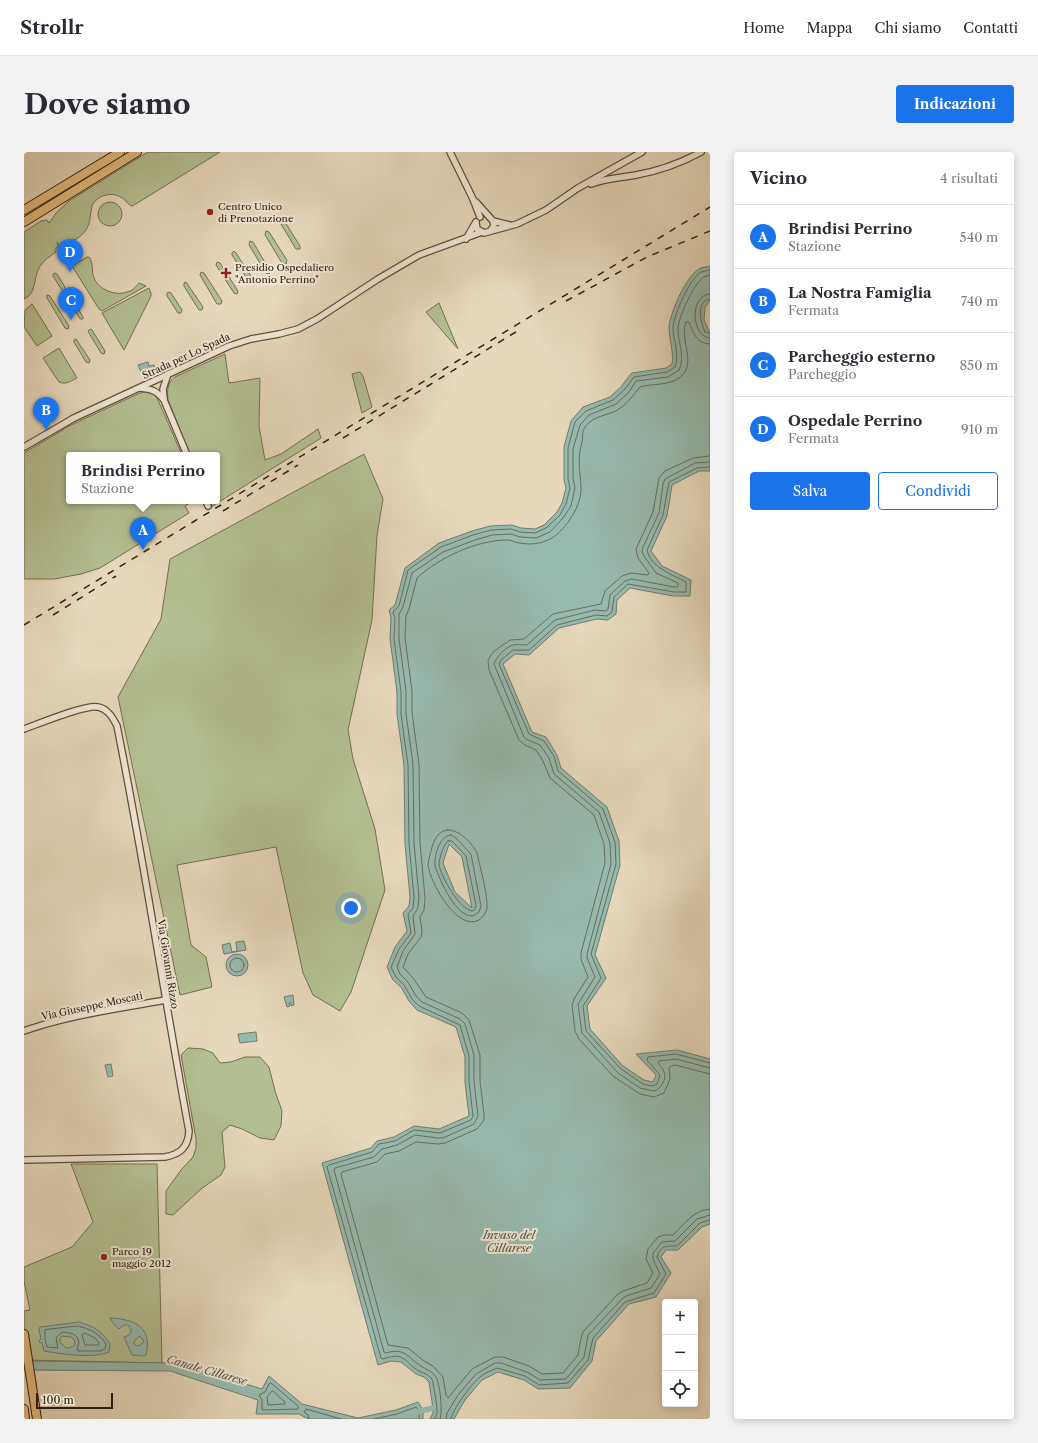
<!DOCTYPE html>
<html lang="it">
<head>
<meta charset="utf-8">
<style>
	body { margin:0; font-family:"Libre Caslon Text",serif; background:#f2f2f3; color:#2b2b33 }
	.controls { position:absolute; right:12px; bottom:12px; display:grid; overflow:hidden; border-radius:4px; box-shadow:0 2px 10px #0003 }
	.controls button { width:36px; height:36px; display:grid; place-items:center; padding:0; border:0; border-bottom:1px solid #e1e1e2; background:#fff; color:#2b2b33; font:20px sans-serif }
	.scale { position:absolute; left:12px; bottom:10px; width:77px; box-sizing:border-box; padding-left:4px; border:2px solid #31210f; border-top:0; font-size:11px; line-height:14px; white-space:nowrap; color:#31210f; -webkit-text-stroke:3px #efe6d3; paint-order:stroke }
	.you { position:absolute; left:327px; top:756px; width:14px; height:14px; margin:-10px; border:3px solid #fff; border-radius:50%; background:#1a73e8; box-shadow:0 0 0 6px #1a73e833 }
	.badge { display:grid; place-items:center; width:26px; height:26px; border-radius:50%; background:#1a73e8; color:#fff; font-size:13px; font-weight:700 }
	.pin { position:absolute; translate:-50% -33px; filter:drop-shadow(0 1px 2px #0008) }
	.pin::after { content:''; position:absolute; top:21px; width:14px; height:12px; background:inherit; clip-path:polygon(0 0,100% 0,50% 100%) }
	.popup { position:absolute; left:42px; top:300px; width:154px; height:52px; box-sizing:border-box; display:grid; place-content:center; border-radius:4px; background:#fff; filter:drop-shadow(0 1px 3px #0005); font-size:13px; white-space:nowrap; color:#7c7c81 }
	.popup b { font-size:15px; color:#2b2b33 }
	.popup::after { content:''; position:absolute; left:50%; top:100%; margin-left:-8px; border:8px solid transparent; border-top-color:#fff }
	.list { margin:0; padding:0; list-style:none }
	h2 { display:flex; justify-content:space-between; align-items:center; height:52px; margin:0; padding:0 16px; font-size:17px }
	h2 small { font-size:13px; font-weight:400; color:#7c7c81 }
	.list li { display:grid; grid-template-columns:26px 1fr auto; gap:12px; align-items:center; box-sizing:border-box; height:64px; padding:0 16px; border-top:1px solid #e1e1e2 }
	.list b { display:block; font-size:15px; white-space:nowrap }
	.list p { margin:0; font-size:13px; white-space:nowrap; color:#7c7c81 }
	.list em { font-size:13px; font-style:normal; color:#7c7c81 }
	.actions { display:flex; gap:8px; padding:12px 16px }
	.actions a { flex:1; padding:9px 0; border:1px solid #1a73e8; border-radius:4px; text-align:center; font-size:14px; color:#1a73e8 }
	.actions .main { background:#1a73e8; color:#fff }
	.icon { flex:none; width:22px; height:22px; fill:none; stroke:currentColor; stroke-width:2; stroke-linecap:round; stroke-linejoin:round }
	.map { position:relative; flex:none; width:686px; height:1267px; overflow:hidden; border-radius:4px }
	header { display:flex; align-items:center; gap:24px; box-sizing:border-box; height:56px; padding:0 20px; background:#fff; border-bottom:1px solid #e1e1e2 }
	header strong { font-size:19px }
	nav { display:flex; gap:22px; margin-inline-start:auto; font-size:14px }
	.intro { display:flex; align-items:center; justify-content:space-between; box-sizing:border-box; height:96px; padding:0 24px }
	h1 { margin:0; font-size:28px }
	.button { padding:10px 18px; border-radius:4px; background:#1a73e8; color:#fff; font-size:14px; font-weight:700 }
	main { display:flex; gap:24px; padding:0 24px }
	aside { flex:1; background:#fff; border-radius:4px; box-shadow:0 2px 10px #0003 }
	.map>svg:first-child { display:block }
	.green { fill:#b3bf92; stroke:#727050 }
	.water { fill:#97baaf; stroke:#6e7d6f; fill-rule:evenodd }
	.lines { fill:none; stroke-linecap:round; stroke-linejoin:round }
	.shore { stroke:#646e5f; stroke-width:1 }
	.canal { stroke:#97baaf; stroke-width:5.5 }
	.minor-casing { stroke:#5e4f3a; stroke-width:8 }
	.highway-casing { stroke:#31210f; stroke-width:10 }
	.minor { stroke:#efe6d3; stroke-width:5.5 }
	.highway { stroke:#e4bc7e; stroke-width:8 }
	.rail { stroke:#31210f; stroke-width:1.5; stroke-dasharray:7 7; stroke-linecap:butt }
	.poi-dot { fill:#8f2418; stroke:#efe6d3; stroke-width:1.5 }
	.labels { text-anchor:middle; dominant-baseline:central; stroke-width:4; stroke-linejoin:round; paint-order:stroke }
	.poi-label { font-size:10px; fill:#31210f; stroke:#efe6d3; text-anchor:start }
	.street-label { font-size:10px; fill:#31210f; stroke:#efe6d3 }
	.water-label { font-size:11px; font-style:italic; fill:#504f3f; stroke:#efe6d3 }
</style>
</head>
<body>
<header>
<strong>Strollr</strong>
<nav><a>Home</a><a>Mappa</a><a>Chi siamo</a><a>Contatti</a></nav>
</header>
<div class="intro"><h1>Dove siamo</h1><a class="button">Indicazioni</a></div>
<main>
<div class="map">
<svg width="686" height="1267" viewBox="0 0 686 1267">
	<rect width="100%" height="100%" fill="#e7d8bc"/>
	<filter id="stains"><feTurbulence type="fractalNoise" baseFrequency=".005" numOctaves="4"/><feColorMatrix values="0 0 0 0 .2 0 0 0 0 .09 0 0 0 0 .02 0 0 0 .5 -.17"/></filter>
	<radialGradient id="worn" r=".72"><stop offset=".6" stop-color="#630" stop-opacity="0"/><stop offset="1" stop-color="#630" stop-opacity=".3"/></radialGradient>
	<g class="green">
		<path d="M124,0H196L110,53L107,54C103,51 100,46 95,44C85,40 72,44 68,54C66,62 67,69 62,78C57,86 45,91 37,96L33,90L34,95L32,96V100C26,104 20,108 16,114C9,125 13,142 0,147V80L17,69L23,68L25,71L33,60L45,49Z"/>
		<circle cx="86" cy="62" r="12"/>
		<path d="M258,69L261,70L276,94V97H272L257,72Z"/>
		<path d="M242,79L245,80L263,108L262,112L258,111L241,83Z"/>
		<path d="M226,89L229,90L246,119L245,122L242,121L225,93Z"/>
		<path d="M210,99L212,101L230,129L229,132L226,131L208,103V101Z"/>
		<path d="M63,105H65C70,111 67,119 70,126C75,138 91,144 103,140C108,139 112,135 115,131L122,134L78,159L75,157L48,114Z"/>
		<path d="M193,110L196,111L214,139L213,142L210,141L192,113Z"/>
		<path d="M177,120L180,121L198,149L197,152H193L176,123Z"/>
		<path d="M31,121L33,122L59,165V167H56L29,124V122Z"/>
		<path d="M162,130L179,155L178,158H175L160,134V131Z"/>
		<path d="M125,136L127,141V144L100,198L78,161Z"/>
		<path d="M145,140L147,141L158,158L157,161H154L143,144V141Z"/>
		<path d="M23,143L26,144L45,174L44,177L41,176L23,146Z"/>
		<path d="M415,151L434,197L402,160Z"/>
		<path d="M8,152L28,184L13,194L0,175L1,158Z"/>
		<path d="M66,177L68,178L81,199L80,202L77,201L65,181L64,179Z"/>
		<path d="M52,187L66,208L65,211L62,210L50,190V188Z"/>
		<path d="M35,196L53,226C47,229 42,233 35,230L19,206Z"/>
		<path d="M201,202L205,231L236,226L235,274L241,308L257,302L294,277L297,286L187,355L185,349H193V303H166L144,248C143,239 143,231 151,225Z"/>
		<path d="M336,220L339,224L348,255L338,261L328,222Z"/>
		<path d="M123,239L130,241L134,248L158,303H45V349H169L161,354L165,361L76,416L57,422L30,427H0V301L47,273L116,241Z"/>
		<path d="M340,302L359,347L353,383L348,468L324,578L329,607L351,677L361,738L327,840L316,859L289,843L279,821L252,695L153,713L167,793L182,805L188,835L156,843L94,545L137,467L146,407Z"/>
		<path d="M164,896L179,897L189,901L196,911L207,910L221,905H236L245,915L251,939L258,959L257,974L250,988L236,986L218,977L206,973L198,980L201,1015L197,1023L177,1037L149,1063L142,1062V1039L157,1018L169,1005L172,996V987L157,903Z"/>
		<path d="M47,1012H133L138,1211L0,1208V1159L6,1158L0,1129V1115L48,1095L69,1070Z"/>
	</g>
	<g class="water">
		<path d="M686,114V149L681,155L680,168L686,181V319H675L648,333L643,364L627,399L638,414L667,428L666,444H649L606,436L593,448L592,462L584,468L573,467L535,476L505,503L491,502L479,512L508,580L522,585L533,603L537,616L583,655L595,689L596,713L571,803L582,826L563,854L566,877L599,914L620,928L629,930L632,923L612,902L653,898L686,907V1072L678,1075L654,1098H642L637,1105L647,1121L632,1145L605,1152L572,1189L568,1209L546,1236L514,1237L500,1228L474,1220L458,1228L441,1248L430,1267H406L409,1261V1256L405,1230L400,1225L392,1222L377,1210L367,1209L354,1213L298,1011L347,996L353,989L370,985L390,974L415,977L445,964L441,930V905L432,875L393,858L385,849L377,835L369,828L363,815L371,795L383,779L379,761L385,754L386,745L381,692L380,613L373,562V540L366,487L367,466L365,458L371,453L381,416L415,391L448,379L466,374L488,373L497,376L511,377L520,373L533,360L538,351L542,336L540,328V295L547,269L559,255L586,245L598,234L602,228L608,221L642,216L648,212C650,200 645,188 645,175C646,161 663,121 677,116C679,115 683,115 686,114ZM425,692L438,705L448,756L431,740L419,711Z"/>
		<path d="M124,210L125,214L130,213L132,218L118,222L114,213Z"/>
		<path d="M220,789L222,798L200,802L198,793L206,791L208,800L213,799L212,790Z"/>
		<circle cx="213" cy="813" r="11"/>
		<path d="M269,843L270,853L267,854V851H265L266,854L263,855L260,845Z"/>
		<path d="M232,880L233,889L216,891L214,882Z"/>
		<path d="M87,912L89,924L84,925L81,913Z"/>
		<path d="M86,1166C110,1167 129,1175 122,1203L119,1204L108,1203L100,1185C107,1183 110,1179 104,1173H100L95,1177L90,1172ZM115,1184L117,1185L120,1190L114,1194L110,1192V1190Z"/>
		<path d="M55,1170C70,1175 77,1178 86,1192L85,1200C69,1207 38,1202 20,1199L18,1191L15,1190V1189L17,1187L15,1177L16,1175ZM38,1184L47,1185L50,1187L51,1192L48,1195L42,1196L36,1190V1187Z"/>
		<path d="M0,1209L152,1211L238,1237L245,1224L278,1252L334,1266L372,1258L394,1250L399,1258V1267H284L275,1262H232L234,1248L146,1219L0,1218Z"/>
	</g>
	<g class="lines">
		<g class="shore">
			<path d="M686,142C665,143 667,185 686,186"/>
			<path d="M686,147C671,149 677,171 681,180L686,181"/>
			<path d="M686,192C673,192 669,181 665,170H662C654,189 679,219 647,230C637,233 626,232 616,235C609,243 605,250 595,257C585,264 569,263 561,275C558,279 559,285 558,290C553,308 556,317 557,335C558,353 543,376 528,386C517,392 507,393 496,391C492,391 488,388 484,388C453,388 416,405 393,426L385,457L382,464L381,486L388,539V561L395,612L396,691L401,746L400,758L396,765L398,779L397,785L384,802L379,815L389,826L402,845L438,861L445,868L456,903V929L460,962V968L453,977L421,991L414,992L392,990L375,999L361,1002L353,1010L318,1020L317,1022L364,1193L384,1196L400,1209L409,1214L419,1225L422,1243L424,1246L448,1217L471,1205H479L505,1214L518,1222L539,1221L554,1203L557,1186L559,1180L593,1143L599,1139L623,1131L629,1121L622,1107L624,1097L634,1085L640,1083H649C660,1072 670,1058 686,1057"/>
			<path d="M686,304L669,306L641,319L635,326L629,360L612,397L614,406L625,421L624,423L607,421L598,424L581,439L577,452L529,462L500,487L486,488L469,500L464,508L465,518L495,588L501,593L512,598L519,609L526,626L570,663L580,692L581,711L557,801V807L564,825L550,847L548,853L551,879L555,887L589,924L616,942L630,945L640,941L646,927L645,916L647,914L651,913L686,922"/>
			<path d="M686,310L671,311L641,327L639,332L635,361L619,395L618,400L620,404L632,421L654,431V435H650L608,427L601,429L586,443L584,457L582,459L571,458L531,468L503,493C498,493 493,492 489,493C482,495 472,505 470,512L500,585L504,588L516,593L525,606L530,622L575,660L586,691L587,712L563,802V806L571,825L554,852L558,881L594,921L616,936L630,939C637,937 643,927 640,920C639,916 636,914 634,911L635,909L652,907L686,916"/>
			<path d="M686,315L673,316L645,330L639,363L623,398C626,415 649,423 662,430V440H650L604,432L590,445L588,460L583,464L572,463L533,473L505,498H489L477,508L475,512L505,582L520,589L530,604L534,619L579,657L591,690L592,712L567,802L577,826L559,854L562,879L597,917L619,932L628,934L633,932L636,923L623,908L624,905L652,902L686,911"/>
			<path d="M423,678C435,677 448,691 453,701C456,715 464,743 463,756C462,761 459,765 455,768C433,780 406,730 404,713C404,707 407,701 408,695C411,686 414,680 423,678Z"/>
			<path d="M427,683L432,686L447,702L457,754L455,760L449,764C431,765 416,728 411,714C410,704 415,684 427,683Z"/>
			<path d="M424,689H428L442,704L452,753L451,757L449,759C436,759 416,723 415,712C415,707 420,691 424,689Z"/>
			<circle cx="213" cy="813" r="7"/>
			<path d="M54,1174C66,1177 75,1181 82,1192L81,1197L77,1199H54L53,1196L55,1191C53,1181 47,1181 38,1180L32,1186L34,1196L23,1195L21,1188V1178Z"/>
			<path d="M61,1181L71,1186L75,1191V1193H61L58,1183Z"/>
			<path d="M247,1231L274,1254V1257L238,1258V1248L235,1243L241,1240L245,1232Z"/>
			<path d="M249,1239L261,1250V1252L244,1253L243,1245L247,1240Z"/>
			<path d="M285,1267L284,1263L280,1260L282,1257L317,1267"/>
			<path d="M350,1267L373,1262L392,1255L395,1259V1267"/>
			<path d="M410,1267C411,1266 413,1263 413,1261C414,1258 409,1230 408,1227C404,1222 399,1221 395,1219C379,1210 382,1199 359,1207L357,1206L303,1015L305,1013L348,1000L355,992L371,989L390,978L416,981L447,968L449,964L445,929V904L436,873L395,854L388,847L380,833L372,825L367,815L375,797L387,781L384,762L389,756L390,745L385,691L384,613L377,562V540L370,487L371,466L369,460L375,454L384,418L417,395L449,383L467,378L487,377L496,380L511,381L522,376L536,363L542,352L546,336L544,327V296L551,270L562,259L589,248L601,237L610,225L643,220L651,215C656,202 649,188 649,175C650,163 666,126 677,120C680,119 683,119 686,118"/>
			<path d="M416,1267C419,1261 416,1231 412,1225C408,1219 403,1218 397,1214C384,1206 381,1195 362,1201L360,1200L310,1018L311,1016L350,1005L358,997L373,993L391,983L414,986H419L450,972L454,964L450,929V903L441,872L436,867L398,850L392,844L384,830L376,822L373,815L379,799L391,782L389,764L394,756L395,745L390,691L389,612L382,562V539L375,487V462L379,455L388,421L419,400L451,388L468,383L487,382L496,385L512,386L526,380L539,366L547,354L551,336L549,326V297L556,273L565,263L592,252L605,240L612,229L644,225L655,218C662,204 653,189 654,175C655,165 671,129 680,125C682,124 684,124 686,123"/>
			<path d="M422,1267L423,1261L434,1243L452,1222L471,1211H477L503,1220L516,1228L542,1227L560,1205L564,1183L598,1147L602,1144L627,1136L636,1122L629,1107V1101L638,1090L651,1089L673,1067L686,1063"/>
			<path d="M427,1267C428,1258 448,1231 456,1225C460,1221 467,1219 473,1216L501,1224L515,1233L544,1231L564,1208L569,1186L601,1150L630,1141L642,1122L633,1105C637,1093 642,1094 653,1094L676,1071L686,1068"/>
		</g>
		<path class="canal" d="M392,1260L409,1256"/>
		<g class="minor-casing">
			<g id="minor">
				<path d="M426,0L449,47L456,65"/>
				<path d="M567,32C582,26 596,26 612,23C634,19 657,11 677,0"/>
				<path d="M452,50L469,69L470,74L467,78"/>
				<path d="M469,69L485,73"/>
				<path d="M452,71L453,77L460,81L493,72L522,58L554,36L618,0"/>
				<path d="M442,87L452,70"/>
				<path d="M116,236C128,237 133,239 140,248L163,303"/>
				<path d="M140,247L139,237L144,222"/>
				<path d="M0,295L50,266L205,194L227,187L255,182L274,177L293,167L354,127L395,103L458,80"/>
				<path d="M182,349L184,354"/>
				<path d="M0,577C14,572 62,552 74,555C84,557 89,566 93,574C120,708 140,844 165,979C164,996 156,1002 141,1005L0,1008"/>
				<path d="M0,879C45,863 94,857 141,848"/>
			</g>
		</g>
		<g class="highway-casing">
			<g id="highway">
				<path d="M0,58L96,0"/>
				<path d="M0,70L113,0"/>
				<path d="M0,1182L13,1267"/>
				<path d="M0,1257L1,1267"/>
			</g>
		</g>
		<use href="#minor" class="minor"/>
		<use href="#highway" class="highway"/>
		<g class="rail">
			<path d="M542,149L623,105L686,79"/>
			<path d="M319,286L495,178"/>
			<path d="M199,359L274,313"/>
			<path d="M29,463L92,424"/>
			<path d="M0,473L686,55"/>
		</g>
	</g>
	<g class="poi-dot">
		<circle cx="186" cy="60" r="4"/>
		<path d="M200 115h4v4h4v4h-4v4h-4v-4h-4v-4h4z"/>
		<circle cx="80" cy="1105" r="4"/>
	</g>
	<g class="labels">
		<g class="poi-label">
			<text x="194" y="54">Centro Unico<tspan x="194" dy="12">di Prenotazione</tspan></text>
			<text x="211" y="115">Presidio Ospedaliero<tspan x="211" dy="12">"Antonio Perrino"</tspan></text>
			<text x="88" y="1099">Parco 19<tspan x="88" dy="12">maggio 2012</tspan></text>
		</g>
		<g class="street-label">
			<text transform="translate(162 204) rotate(-25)">Strada per Lo Spada</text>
			<text transform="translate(144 812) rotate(81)">Via Giovanni Rizzo</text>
			<text transform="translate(68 854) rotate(-12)">Via Giuseppe Moscati</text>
		</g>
		<g class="water-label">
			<text x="485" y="1083">Invaso del<tspan x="485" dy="13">Cillarese</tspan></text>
			<text transform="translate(183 1218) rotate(16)">Canale Cillarese</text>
		</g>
	</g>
	<rect width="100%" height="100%" filter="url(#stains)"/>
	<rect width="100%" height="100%" fill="url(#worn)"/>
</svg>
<div class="controls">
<button>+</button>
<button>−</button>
<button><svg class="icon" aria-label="locate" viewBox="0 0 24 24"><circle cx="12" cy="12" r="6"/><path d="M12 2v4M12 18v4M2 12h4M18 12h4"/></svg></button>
</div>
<div class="scale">100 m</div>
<div class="you"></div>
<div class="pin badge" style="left:119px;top:398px">A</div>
<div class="popup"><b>Brindisi Perrino</b>Stazione</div>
<div class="pin badge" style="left:22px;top:278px">B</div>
<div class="pin badge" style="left:47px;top:168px">C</div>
<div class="pin badge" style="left:46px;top:120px">D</div>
</div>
<aside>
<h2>Vicino<small>4 risultati</small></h2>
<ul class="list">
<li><span class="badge">A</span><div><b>Brindisi Perrino</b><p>Stazione</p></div><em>540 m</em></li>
<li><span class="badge">B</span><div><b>La Nostra Famiglia</b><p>Fermata</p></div><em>740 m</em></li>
<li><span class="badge">C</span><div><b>Parcheggio esterno</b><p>Parcheggio</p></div><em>850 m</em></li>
<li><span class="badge">D</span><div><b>Ospedale Perrino</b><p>Fermata</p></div><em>910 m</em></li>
</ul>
<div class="actions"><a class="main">Salva</a><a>Condividi</a></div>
</aside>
</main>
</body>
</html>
